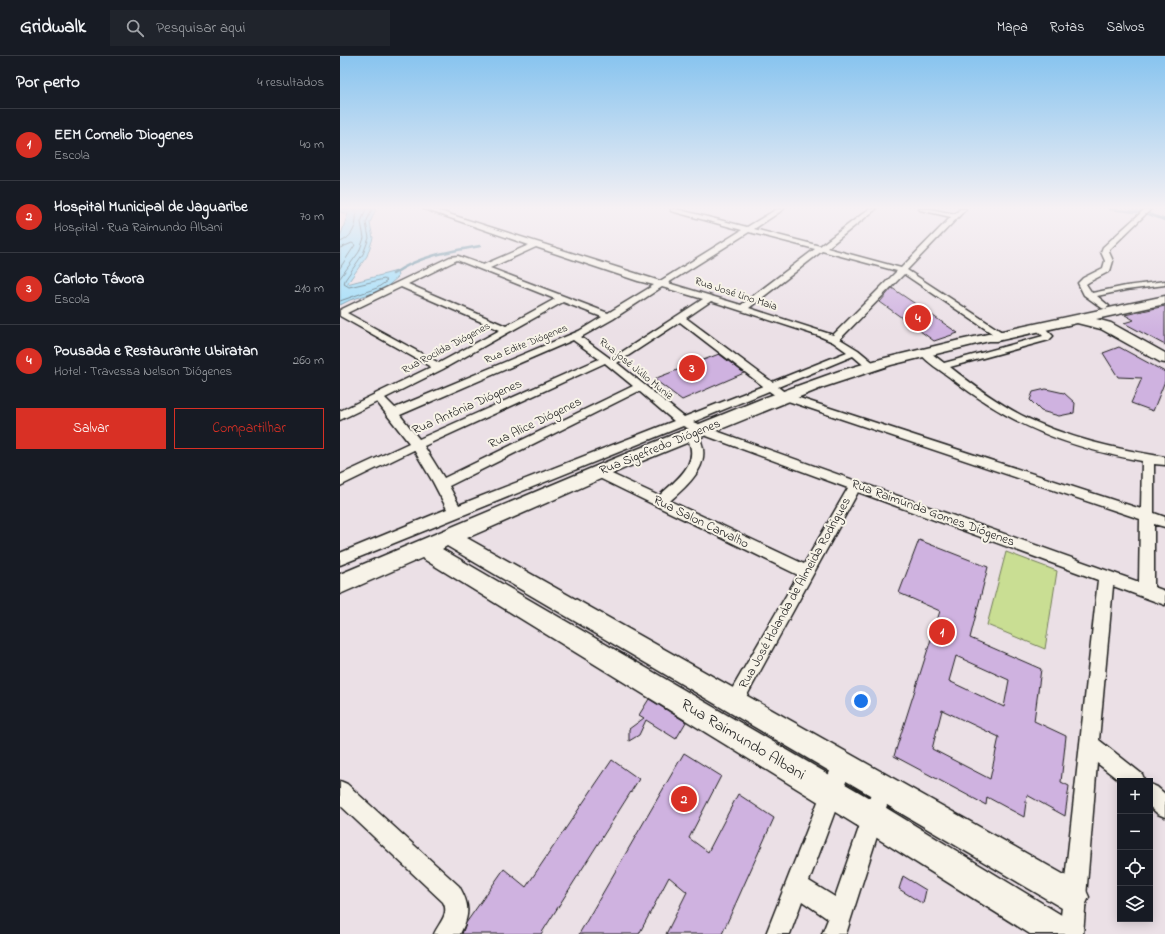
<!DOCTYPE html>
<html lang="pt">
<head>
<meta charset="utf-8">
<style>
	body { margin:0; font-family:"Indie Flower",sans-serif; background:#20242c; color:#f1f3f6 }
	.controls { position:absolute; right:12px; bottom:12px; display:grid; overflow:hidden; border-radius:0px; box-shadow:0 2px 10px #0003 }
	.controls button { width:36px; height:36px; display:grid; place-items:center; padding:0; border:0; border-bottom:1px solid #363941; background:#171b24; color:#f1f3f6; font:20px sans-serif }
	.you { position:absolute; left:521px; top:645px; width:14px; height:14px; margin:-10px; border:3px solid #fff; border-radius:50%; background:#1a73e8; box-shadow:0 0 0 6px #1a73e833 }
	.badge { display:grid; place-items:center; width:26px; height:26px; border-radius:50%; background:#d93025; color:#fff; font-size:13px; font-weight:700 }
	.pin { position:absolute; translate:-50% -50%; border:2px solid #fff; box-shadow:0 1px 4px #0006 }
	.list { margin:0; padding:0; list-style:none }
	h2 { display:flex; justify-content:space-between; align-items:center; height:52px; margin:0; padding:0 16px; font-size:17px }
	h2 small { font-size:13px; font-weight:400; color:#9ea1a6 }
	.list li { display:grid; grid-template-columns:26px 1fr auto; gap:12px; align-items:center; box-sizing:border-box; height:72px; padding:0 16px; border-top:1px solid #363941 }
	.list b { display:block; font-size:15px; white-space:nowrap }
	.list p { margin:0; font-size:13px; white-space:nowrap; color:#9ea1a6 }
	.list em { font-size:13px; font-style:normal; color:#9ea1a6 }
	.actions { display:flex; gap:8px; padding:12px 16px }
	.actions a { flex:1; padding:9px 0; border:1px solid #d93025; border-radius:0px; text-align:center; font-size:14px; color:#d93025 }
	.actions .main { background:#d93025; color:#fff }
	.icon { flex:none; width:22px; height:22px; fill:none; stroke:currentColor; stroke-width:2; stroke-linecap:round; stroke-linejoin:round }
	.map { position:relative; flex:none; width:825px; height:878px; overflow:hidden }
	header { display:flex; align-items:center; gap:24px; box-sizing:border-box; height:56px; padding:0 20px; background:#171b24; border-bottom:1px solid #363941 }
	header strong { font-size:19px }
	nav { display:flex; gap:22px; margin-inline-start:auto; font-size:14px }
	.search { width:280px; height:36px; background:#20242c; display:flex; align-items:center; gap:10px; box-sizing:border-box; padding:0 14px; border-radius:0px; color:#9ea1a6; font-size:15px }
	main { display:flex }
	aside { flex:1; background:#171b24 }
	.map>svg:first-child { display:block }
	.green { fill:#c9de93; stroke:#727d58 }
	.water { fill:#98dcfa; stroke:#668fa1 }
	.lines { fill:none; stroke-linecap:round; stroke-linejoin:round }
	.shore { stroke:#4e6975; stroke-width:1 }
	.stream { stroke:#668fa1; stroke-width:2.5 }
	.building { fill:#cfb2e0; stroke:#1c1c1c; fill-rule:evenodd }
	.street-casing { stroke:#1c1c1c; stroke-width:3 }
	.secondary-casing { stroke:#1c1c1c; stroke-width:3 }
	.street { fill:#f7f3e8; fill-rule:evenodd }
	.secondary { fill:#f7f3e8; fill-rule:evenodd }
	.labels { text-anchor:middle; dominant-baseline:central; stroke-width:4; stroke-linejoin:round; paint-order:stroke }
	.far-street-label { font-size:11px; fill:#1c1c1c; stroke:#f7f3e8 }
	.street-label { font-size:13px; fill:#1c1c1c; stroke:#f7f3e8 }
	.near-street-label { font-size:16px; fill:#1c1c1c; stroke:#f7f3e8 }
</style>
</head>
<body>
<header>
<strong>Gridwalk</strong>
<div class="search"><svg class="icon" aria-label="search" viewBox="0 0 24 24"><circle cx="10" cy="10" r="6"/><path d="M15 15l6 6"/></svg>Pesquisar aqui</div>
<nav><a>Mapa</a><a>Rotas</a><a>Salvos</a></nav>
</header>
<main>
<aside>
<h2>Por perto<small>4 resultados</small></h2>
<ul class="list">
<li><span class="badge">1</span><div><b>EEM Cornelio Diogenes</b><p>Escola</p></div><em>40 m</em></li>
<li><span class="badge">2</span><div><b>Hospital Municipal de Jaguaribe</b><p>Hospital · Rua Raimundo Albani</p></div><em>70 m</em></li>
<li><span class="badge">3</span><div><b>Carloto Távora</b><p>Escola</p></div><em>210 m</em></li>
<li><span class="badge">4</span><div><b>Pousada e Restaurante Ubiratan</b><p>Hotel · Travessa Nelson Diógenes</p></div><em>260 m</em></li>
</ul>
<div class="actions"><a class="main">Salvar</a><a>Compartilhar</a></div>
</aside>
<div class="map">
<svg width="825" height="878" viewBox="0 0 825 878">
	<rect width="100%" height="100%" fill="#ebe0e6"/>
	<filter id="ink" filterUnits="userSpaceOnUse"><feTurbulence type="fractalNoise" baseFrequency=".025" numOctaves="2"/><feDisplacementMap in="SourceGraphic" scale="8" xChannelSelector="R" yChannelSelector="G"/><feConvolveMatrix kernelMatrix="1 2 1 2 8 2 1 2 1" color-interpolation-filters="sRGB"/></filter>
	<g filter="url(#ink)">
		<path class="green" d="M666,496L717,515L705,593L647,569Z"/>
		<path class="water" d="M0,153H36L30,167L33,182L27,200L7,228L57,215L58,221L43,234L10,244L0,249V181L8,158L0,156Z"/>
		<g class="lines">
			<g class="shore">
				<path d="M0,186C13,182 19,166 15,153"/>
				<path d="M0,192L12,187L15,189L0,212"/>
				<path d="M0,222L19,196L24,182L21,166L26,153"/>
				<path d="M0,245L37,232L47,225L44,223L9,231L4,228L5,224L23,198L29,182L26,167L32,153"/>
			</g>
			<g class="stream">
				<path d="M769,153L806,157L825,164"/>
				<path d="M53,218C79,200 110,195 140,190"/>
			</g>
		</g>
		<g class="building">
			<path d="M552,232L618,277L594,285L540,246Z"/>
			<path d="M825,250V289L784,267L794,264L785,259Z"/>
			<path d="M779,291L825,316V325L813,355L791,347L802,322L778,321L763,297Z"/>
			<path d="M379,298L404,317L342,344L314,323Z"/>
			<path d="M706,333L724,337L735,347L734,357L719,360L701,355L690,344L693,336Z"/>
			<path d="M579,484L648,511L630,582L701,613L694,665L726,680L721,726L729,730L725,760L687,739L684,761L647,741L646,749L554,700L600,555L559,537ZM616,600L669,624L664,651L609,625ZM602,654L659,681L650,723L592,693Z"/>
			<path d="M309,643L346,666L336,683L306,664L299,679L289,685V673L304,662L299,659Z"/>
			<path d="M344,697L381,720L349,782L368,796L398,738L434,762L382,878H326L347,836L329,821L299,878H239Z"/>
			<path d="M272,704L299,723L201,878H122L126,867L164,813L186,831Z"/>
			<path d="M563,820L586,834L583,848L559,833Z"/>
		</g>
		<g class="lines">
			<g class="street-casing">
				<g id="street">
					<path d="M84,153H93L320,225L402,174L331,155V153H336L407,171L437,153H444L414,173L480,190L529,153H536L487,192L561,212L611,161L580,154L579,153H590L615,158L620,153H626L567,214L665,278L667,280L665,282H659L564,218L500,283L518,294L535,308L536,310L535,312H527L513,300L438,331L447,338L801,453L802,405C727,391 673,370 612,323C602,315 587,307 579,296L581,294H587L604,307L703,280L694,271L699,268L702,269L713,280L709,284L610,311C633,329 656,346 681,359C726,382 776,393 825,401V409L814,408V457L825,461V471L814,468V531L825,535V549L773,530L759,684L802,718L805,725H780L757,707L743,878H719L758,524L518,436L400,652L394,655L388,652L385,646L388,640L458,519L253,419L251,416L253,413L257,411L261,413L319,440C338,422 363,406 345,378L347,375L352,374L343,370L0,509V497L107,453L93,426L74,394L0,430V419L69,387L37,346L0,364V355L91,311L0,260V254L110,201L118,200L143,209L189,189ZM409,176L475,193L401,249L328,227ZM196,191L298,225L314,229L268,257L150,212ZM482,195L557,215L493,279L409,252ZM117,204L215,243L166,270L68,228ZM61,231L160,274L99,307L7,257ZM322,231L363,243L271,303L241,281L273,263ZM371,245L479,280L493,286L507,296L432,326L346,262ZM223,246L262,261L239,275L55,352L45,342L103,313ZM340,266L423,330L344,361L277,307ZM233,284L259,303L79,383L60,359ZM265,307L293,330L104,422L84,390ZM299,335L334,365L119,449L109,430ZM429,335L439,342L800,463L799,526L365,371L353,366ZM356,376L508,432L464,508L330,445C351,426 376,405 356,376Z"/>
					<path d="M805,153H811L769,194V196L773,205L770,215L749,226L746,228L752,237L786,230L825,225V229L786,234L757,240L769,250L765,253L762,252L744,239L738,227L743,222L763,212L765,205L761,196L763,191Z"/>
					<path d="M503,697L510,700L513,707L469,825L495,841L536,723L543,720L550,723L553,730L506,878H482L488,863L462,845L450,878H426L496,700Z"/>
					<path d="M0,725L7,728L119,830C130,849 130,859 120,878H94C99,867 110,858 103,846L0,749Z"/>
					<path d="M810,728L817,731L825,738V761L818,758L810,751Z"/>
				</g>
			</g>
			<g class="secondary-casing">
				<path id="secondary" d="M825,240V248L756,263L771,267L825,297V307L820,306L761,273L737,267L657,285H649L551,309L484,331L290,410L127,482L744,830L749,841L744,852L733,857L722,852L107,490L102,493L543,750L733,866L738,878H690L521,772L82,502L0,538V518L278,401L421,343L499,315L541,303L620,284Z"/>
			</g>
			<use href="#street" class="street"/>
			<use href="#secondary" class="secondary"/>
		</g>
	</g>
	<linearGradient id="sky" x2="0" y2="1"><stop stop-color="#88c4ef"/><stop offset="0.55" stop-color="#f6f1f4"/><stop offset="1" stop-color="#f6f1f4" stop-opacity="0"/></linearGradient>
	<rect width="825" height="276" fill="url(#sky)"/>
	<g class="labels">
		<g class="far-street-label">
			<text transform="translate(396 238) rotate(18)">Rua José Lino Maia</text>
			<text transform="translate(186 288) rotate(-22)">Rua Edite Diógenes</text>
			<text transform="translate(106 292) rotate(-28)">Rua Rocilda Diógenes</text>
			<text transform="translate(296 313) rotate(39)">Rua josé Júlio Muniz</text>
		</g>
		<g class="street-label">
			<text transform="translate(127 351) rotate(-24)">Rua Antônia Diógenes</text>
			<text transform="translate(195 367) rotate(-26)">Rua Alice Diógenes</text>
			<text transform="translate(320 391) rotate(-22)">Rua Sigefredo Diógenes</text>
			<text transform="translate(593 457) rotate(20)">Rua Raimunda Gomes Diógenes</text>
			<text transform="translate(361 466) rotate(26)">Rua Salon Carvalho</text>
			<text transform="translate(455 537) rotate(-61)">Rua José Holanda de Almeida Rodrigues</text>
		</g>
		<g class="near-street-label">
			<text transform="translate(403 684) rotate(31)">Rua Raimundo Albani</text>
		</g>
	</g>
</svg>
<div class="controls">
<button>+</button>
<button>−</button>
<button><svg class="icon" aria-label="locate" viewBox="0 0 24 24"><circle cx="12" cy="12" r="6"/><path d="M12 2v4M12 18v4M2 12h4M18 12h4"/></svg></button>
<button><svg class="icon" aria-label="layers" viewBox="0 0 24 24"><path d="M12 4l9 5-9 5-9-5zM3 14l9 5 9-5"/></svg></button>
</div>
<div class="you"></div>
<div class="pin badge" style="left:602px;top:576px">1</div>
<div class="pin badge" style="left:344px;top:743px">2</div>
<div class="pin badge" style="left:352px;top:312px">3</div>
<div class="pin badge" style="left:578px;top:262px">4</div>
</div>
</main>
</body>
</html>
